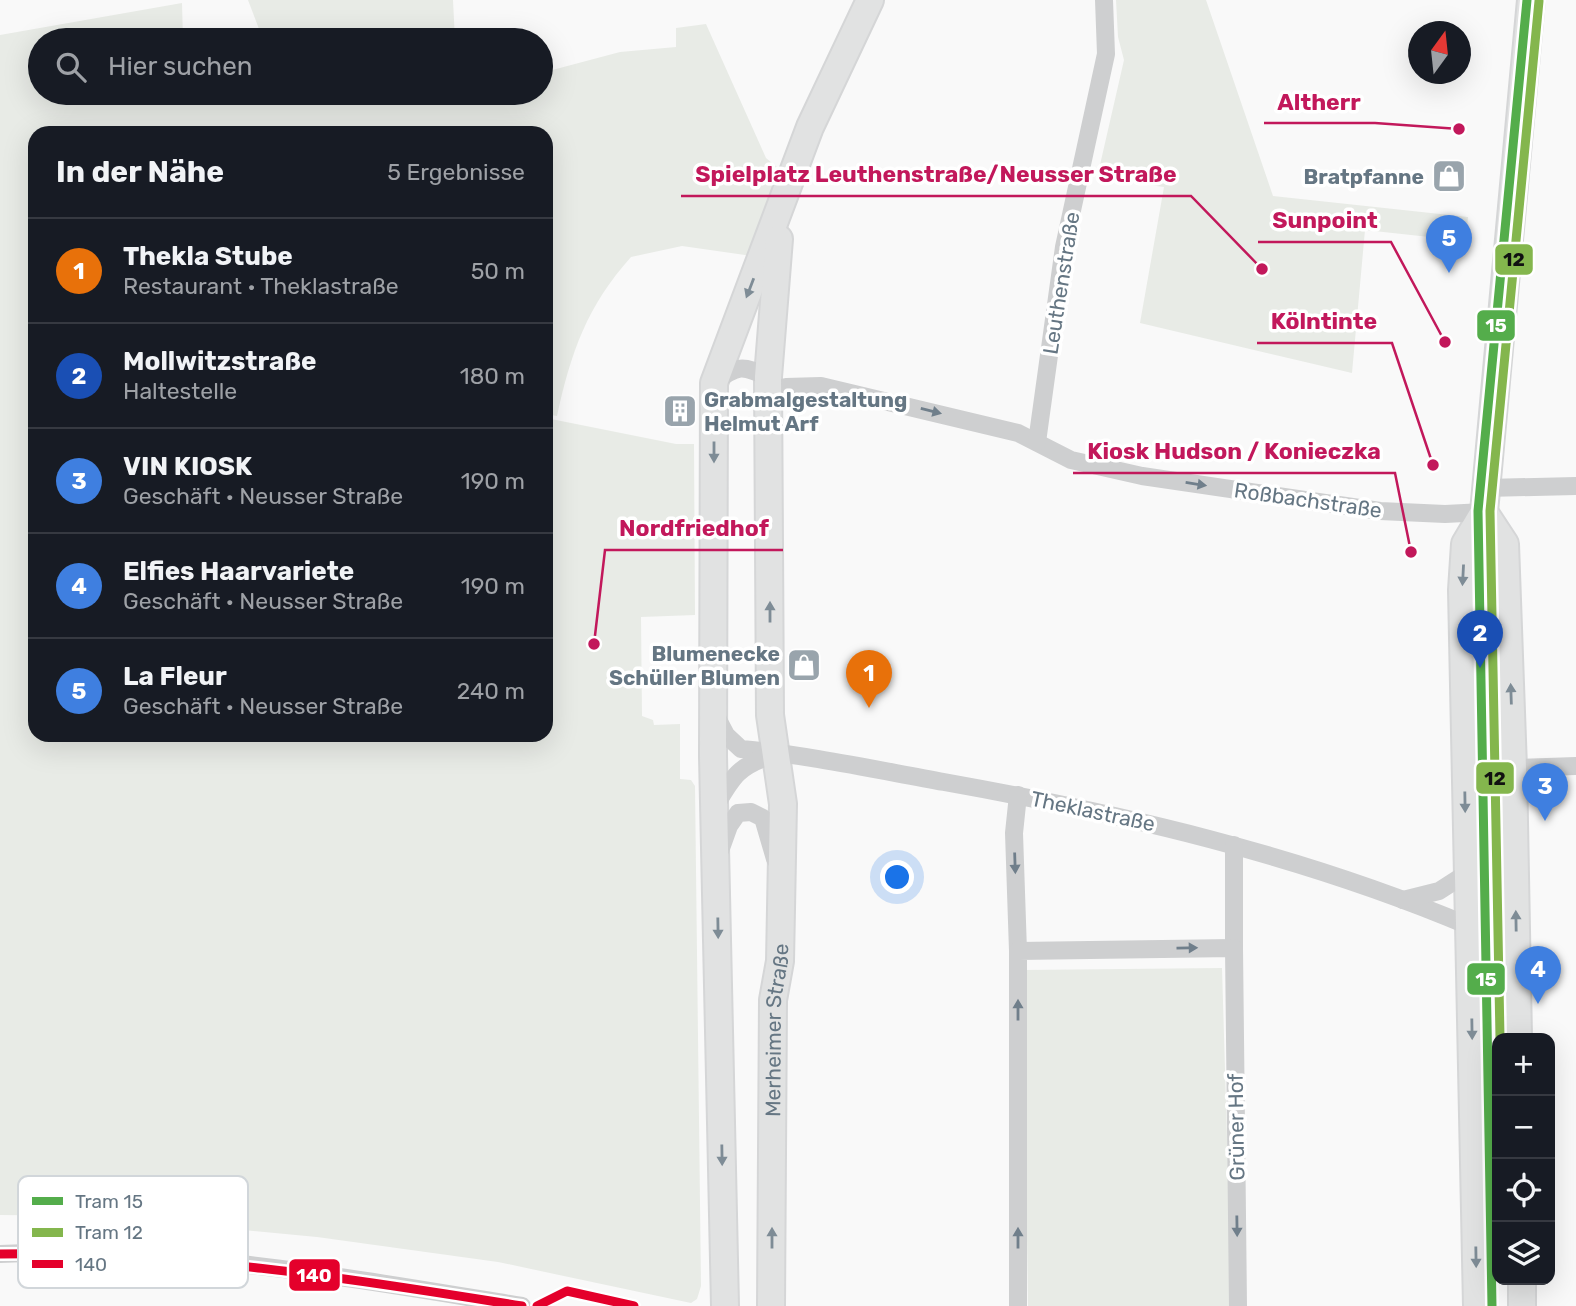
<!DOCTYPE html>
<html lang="de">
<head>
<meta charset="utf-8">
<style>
	body { margin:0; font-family:Rubik,sans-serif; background:#20242c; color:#f1f3f6 }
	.controls { position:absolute; right:21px; bottom:21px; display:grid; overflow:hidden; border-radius:14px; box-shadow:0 7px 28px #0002 }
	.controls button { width:63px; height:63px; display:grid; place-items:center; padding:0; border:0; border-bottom:2px solid #363941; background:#171b24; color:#f1f3f6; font:35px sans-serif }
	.compass { position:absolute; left:1408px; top:21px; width:63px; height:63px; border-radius:50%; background:#171b24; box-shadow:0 7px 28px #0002; rotate:15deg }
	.you { position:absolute; left:898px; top:878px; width:24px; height:24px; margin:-18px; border:5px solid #fff; border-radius:50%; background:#1a73e8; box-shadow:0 0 0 10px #1a73e833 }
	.badge { display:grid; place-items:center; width:46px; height:46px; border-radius:50%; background:#0b8043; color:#fff; font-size:23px; font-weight:700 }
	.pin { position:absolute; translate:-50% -58px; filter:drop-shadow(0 2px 4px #0008) }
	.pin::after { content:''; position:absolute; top:37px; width:24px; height:21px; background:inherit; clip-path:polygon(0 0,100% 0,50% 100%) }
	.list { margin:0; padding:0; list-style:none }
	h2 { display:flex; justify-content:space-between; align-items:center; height:91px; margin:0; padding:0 28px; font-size:30px }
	h2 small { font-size:23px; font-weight:400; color:#9ea1a6 }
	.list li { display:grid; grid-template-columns:46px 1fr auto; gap:21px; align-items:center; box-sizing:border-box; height:105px; padding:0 28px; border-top:2px solid #363941 }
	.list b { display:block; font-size:26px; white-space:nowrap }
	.list p { margin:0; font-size:23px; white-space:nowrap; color:#9ea1a6 }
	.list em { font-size:23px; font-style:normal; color:#9ea1a6 }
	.icon { flex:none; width:38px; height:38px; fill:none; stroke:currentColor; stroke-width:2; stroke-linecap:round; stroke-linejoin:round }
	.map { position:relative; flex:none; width:1576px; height:1306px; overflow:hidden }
	.search { position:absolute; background:#171b24; box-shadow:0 7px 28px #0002; left:28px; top:28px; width:525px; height:77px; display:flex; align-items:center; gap:18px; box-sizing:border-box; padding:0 24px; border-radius:38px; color:#9ea1a6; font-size:26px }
	.panel { position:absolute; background:#171b24; box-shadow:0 7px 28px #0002; left:28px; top:126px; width:525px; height:616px; border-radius:21px }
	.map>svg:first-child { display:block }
	.green { fill:#e8ebe6 }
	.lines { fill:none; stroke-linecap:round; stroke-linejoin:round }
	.secondary-casing { stroke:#d5d6d7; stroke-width:30 }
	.street { stroke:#cecfd0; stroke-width:18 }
	.secondary { stroke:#e1e2e2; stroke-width:26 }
	.bus-1-casing { stroke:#fff; stroke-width:14 }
	.bus-1 { stroke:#e4002b; stroke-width:9 }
	.tram-1-casing { stroke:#fff; stroke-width:14 }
	.tram-2-casing { stroke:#fff; stroke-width:14 }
	.tram-1 { stroke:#54ad4b; stroke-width:9 }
	.tram-2 { stroke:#84b64d; stroke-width:9 }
	.oneway { fill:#7e8c96 }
	.oneway2 { fill:#707f8b }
	.labels { text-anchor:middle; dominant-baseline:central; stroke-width:7; stroke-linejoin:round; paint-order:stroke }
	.poi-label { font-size:21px; font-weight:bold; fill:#657683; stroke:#fff; text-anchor:end }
	.street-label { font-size:21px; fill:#657683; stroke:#fff }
	.key { fill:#fff; stroke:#d1d6da; stroke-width:2 }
	.key-label { font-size:19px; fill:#657683 }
	.leader { fill:none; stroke:#c2185b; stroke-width:2.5 }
	.callout-dot { fill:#c2185b; stroke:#fff; stroke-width:2.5 }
	.callout-label { font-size:23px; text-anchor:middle; font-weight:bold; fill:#c2185b; stroke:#fff; stroke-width:7; stroke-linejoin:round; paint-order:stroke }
	.line-badge { stroke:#fff; stroke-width:2.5 }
	.badge-label { font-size:19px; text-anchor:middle; font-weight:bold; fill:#fff }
	.pale-badge-label { font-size:19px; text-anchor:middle; font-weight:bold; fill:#111 }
</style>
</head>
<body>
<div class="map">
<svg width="1576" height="1306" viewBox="0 0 1576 1306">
	<rect width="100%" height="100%" fill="#f9f9f9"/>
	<g class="green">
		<path d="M248,0H453L455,40H258L259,29Z"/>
		<path d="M1116,0H1206L1273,196L1468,217L1466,241L1365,230L1352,373L1140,323L1164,187L1097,178L1124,60L1118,37Z"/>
		<path d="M182,3L183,40H40V93H541V73L620,52L676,47V28L706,24L766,158L778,168L752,256L682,246L631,257C587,306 571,352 557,416L546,414V133H35V735H546V418L676,444H694L695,615L641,617L642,716L653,720L654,725L680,724V779L691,780L695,786L701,1286L697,1299L691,1303L498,1262L317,1237L97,1216L0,1215V35Z"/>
		<path d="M1222,968L1232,1306H1028L1023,970Z"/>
	</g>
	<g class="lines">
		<g class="secondary-casing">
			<g id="secondary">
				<path d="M1484,512L1505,544L1513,768L1518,1038"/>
				<path d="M1522,1280V1306"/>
				<path d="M725,1306L713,756L714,383L810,127L870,0"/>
				<path id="s1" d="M771,1306L773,1000L780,961L783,804L770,715L768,377L779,239"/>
				<path d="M1477,1306L1462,590L1465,544L1484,512L1531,0"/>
			</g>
		</g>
		<g class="street">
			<path d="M715,382C738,365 742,365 768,377"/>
			<path d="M768,393L786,387L821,386L1018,433L1071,460L1142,476L1380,511L1445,514L1484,512"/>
			<path d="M1037,442L1064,247L1106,54L1104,0"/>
			<path d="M1486,488L1576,486"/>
			<path d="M715,714L726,735L741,749C809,755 877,770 944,782C1123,814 1301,855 1469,926"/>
			<path d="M1513,768L1576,766"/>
			<path d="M1018,795L1014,833L1018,951"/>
			<path d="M716,805C732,778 738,766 770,756"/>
			<path d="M720,851L729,826L738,813L751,812L763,818L775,859"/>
			<path d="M1403,900L1439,891L1467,873"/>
			<path d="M1234,948V845"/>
			<path d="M0,1254C175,1246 350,1278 522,1306"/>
			<path d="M1018,1306V951L1234,948L1238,1306"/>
		</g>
		<use href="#secondary" class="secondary"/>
		<g class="bus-1-casing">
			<g id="bus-1">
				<path d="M0,1254C177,1251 348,1278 522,1306"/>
				<path d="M537,1306L567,1291L634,1306"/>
			</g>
		</g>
		<use href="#bus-1" class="bus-1"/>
		<g class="tram-1-casing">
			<path id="tram-1" d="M1492,1306L1478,511L1527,0"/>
		</g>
		<g class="tram-2-casing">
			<path id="tram-2" d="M1500,1038L1490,511L1539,1"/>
		</g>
		<use href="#tram-1" class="tram-1"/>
		<use href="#tram-2" class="tram-2"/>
	</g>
	<defs><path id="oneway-solid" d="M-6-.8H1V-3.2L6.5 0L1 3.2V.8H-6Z" transform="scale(1.75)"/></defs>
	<g class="oneway">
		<use href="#oneway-solid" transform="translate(750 288) rotate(111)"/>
		<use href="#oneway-solid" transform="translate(714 452) rotate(90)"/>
		<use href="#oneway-solid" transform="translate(1463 575) rotate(93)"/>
		<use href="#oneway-solid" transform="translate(770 612) rotate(-90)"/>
		<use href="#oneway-solid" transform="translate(1511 694) rotate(-92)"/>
		<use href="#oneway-solid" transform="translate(1465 802) rotate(89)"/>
		<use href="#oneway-solid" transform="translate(1516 921) rotate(-91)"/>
		<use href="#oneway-solid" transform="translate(718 928) rotate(89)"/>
		<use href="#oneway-solid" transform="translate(1472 1029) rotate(89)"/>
		<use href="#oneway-solid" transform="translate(722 1155) rotate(89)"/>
		<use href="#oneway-solid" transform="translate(772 1238) rotate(-90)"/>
		<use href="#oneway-solid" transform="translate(1476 1257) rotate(89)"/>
	</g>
	<g class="oneway2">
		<use href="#oneway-solid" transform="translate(931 411) rotate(14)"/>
		<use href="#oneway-solid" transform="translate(1196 484) rotate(9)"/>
		<use href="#oneway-solid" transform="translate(1015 863) rotate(88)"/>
		<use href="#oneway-solid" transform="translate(1187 948) rotate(-1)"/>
		<use href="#oneway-solid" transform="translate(1018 1010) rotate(-90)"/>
		<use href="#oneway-solid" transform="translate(1237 1226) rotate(89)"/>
		<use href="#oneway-solid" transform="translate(1018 1238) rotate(-90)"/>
	</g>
	<defs>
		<g id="shop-square" transform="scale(1.75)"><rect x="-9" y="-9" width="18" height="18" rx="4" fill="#99a4ac" stroke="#fff"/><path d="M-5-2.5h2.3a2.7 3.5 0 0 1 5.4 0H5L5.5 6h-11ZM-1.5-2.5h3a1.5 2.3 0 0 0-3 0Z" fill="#fff"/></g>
		<g id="building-square" transform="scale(1.75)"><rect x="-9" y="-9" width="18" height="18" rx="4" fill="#99a4ac" stroke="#fff"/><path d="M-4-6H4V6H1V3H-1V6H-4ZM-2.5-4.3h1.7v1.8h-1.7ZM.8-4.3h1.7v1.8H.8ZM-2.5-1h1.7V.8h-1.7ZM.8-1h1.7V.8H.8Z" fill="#fff"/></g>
	</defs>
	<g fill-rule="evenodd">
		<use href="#shop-square" x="1449" y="176"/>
		<use href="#building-square" x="680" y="411"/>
		<use href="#shop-square" x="804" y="665"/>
	</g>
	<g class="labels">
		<g class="poi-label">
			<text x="1424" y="176">Bratpfanne</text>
			<text x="704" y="399" text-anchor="start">Grabmalgestaltung<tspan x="704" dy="24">Helmut Arf</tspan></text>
			<text x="780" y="653">Blumenecke<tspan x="780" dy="24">Schüller Blumen</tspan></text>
		</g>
		<g class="street-label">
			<text transform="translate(1061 283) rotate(-81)">Leuthenstraße</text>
			<text transform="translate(1308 500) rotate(8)">Roßbachstraße</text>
			<text transform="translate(1093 811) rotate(12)">Theklastraße</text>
			<text stroke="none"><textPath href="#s1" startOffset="276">Merheimer Straße</textPath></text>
			<text transform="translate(1236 1127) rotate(-91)">Grüner Hof</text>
		</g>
	</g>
	<rect x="18" y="1176" width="230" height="112" rx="10" class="key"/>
	<rect x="32" y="1197" width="31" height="8" fill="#54ad4b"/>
	<rect x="32" y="1228" width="31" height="9" fill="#84b64d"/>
	<rect x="32" y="1260" width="31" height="8" fill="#e4002b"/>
	<g class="key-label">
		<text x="75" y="1208">Tram 15</text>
		<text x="75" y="1239">Tram 12</text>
		<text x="75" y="1271">140</text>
	</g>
	<path class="leader" d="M1459 129L1375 123H1264M1262 269L1191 196H681M1445 342L1391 242H1258M1433 465L1392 343H1257M1411 552L1395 473H1073M594 644L605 550H783"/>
	<g class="callout-dot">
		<circle cx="1459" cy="129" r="7"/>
		<circle cx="1262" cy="269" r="7"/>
		<circle cx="1445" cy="342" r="7"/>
		<circle cx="1433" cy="465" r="7"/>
		<circle cx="1411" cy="552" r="7"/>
		<circle cx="594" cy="644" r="7"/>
	</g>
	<g class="callout-label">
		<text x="1319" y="110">Altherr</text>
		<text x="936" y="182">Spielplatz Leuthenstraße/Neusser Straße</text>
		<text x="1325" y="228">Sunpoint</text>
		<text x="1324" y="329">Kölntinte</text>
		<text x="1234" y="459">Kiosk Hudson / Konieczka</text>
		<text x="694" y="536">Nordfriedhof</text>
	</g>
	<g class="line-badge">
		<rect x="1494" y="243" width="40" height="33" rx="7" fill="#84b64d"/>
		<rect x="1476" y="309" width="40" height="33" rx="7" fill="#54ad4b"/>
		<rect x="1475" y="761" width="40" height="34" rx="7" fill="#84b64d"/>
		<rect x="1466" y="962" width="40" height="34" rx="7" fill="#54ad4b"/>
		<rect x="288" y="1258" width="53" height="34" rx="7" fill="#e4002b"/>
	</g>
	<g class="badge-label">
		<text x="1496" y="332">15</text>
		<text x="1486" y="986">15</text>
		<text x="314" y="1282">140</text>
	</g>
	<g class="pale-badge-label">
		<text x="1514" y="266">12</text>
		<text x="1495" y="785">12</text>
	</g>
</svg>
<div class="controls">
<button>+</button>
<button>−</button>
<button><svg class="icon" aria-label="locate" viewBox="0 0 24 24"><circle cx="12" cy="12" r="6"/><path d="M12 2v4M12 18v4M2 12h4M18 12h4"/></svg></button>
<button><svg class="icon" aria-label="layers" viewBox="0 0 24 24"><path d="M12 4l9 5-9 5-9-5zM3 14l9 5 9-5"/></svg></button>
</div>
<svg class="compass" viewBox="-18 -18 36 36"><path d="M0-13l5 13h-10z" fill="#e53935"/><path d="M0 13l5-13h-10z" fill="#9ea1a6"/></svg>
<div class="you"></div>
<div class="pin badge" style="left:869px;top:708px;background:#e8710a">1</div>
<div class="pin badge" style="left:1480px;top:668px;background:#1a4fb4">2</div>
<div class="pin badge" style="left:1545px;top:821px;background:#3f7fe0">3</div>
<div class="pin badge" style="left:1538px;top:1004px;background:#3f7fe0">4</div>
<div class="pin badge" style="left:1449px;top:273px;background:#3f7fe0">5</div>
<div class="search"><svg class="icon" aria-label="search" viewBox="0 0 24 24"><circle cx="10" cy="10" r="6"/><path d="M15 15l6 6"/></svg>Hier suchen</div>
<section class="panel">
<h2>In der Nähe<small>5 Ergebnisse</small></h2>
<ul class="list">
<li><span class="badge" style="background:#e8710a">1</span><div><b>Thekla Stube</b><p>Restaurant · Theklastraße</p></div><em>50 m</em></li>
<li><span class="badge" style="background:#1a4fb4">2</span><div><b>Mollwitzstraße</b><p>Haltestelle</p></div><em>180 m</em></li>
<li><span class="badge" style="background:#3f7fe0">3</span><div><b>VIN KIOSK</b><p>Geschäft · Neusser Straße</p></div><em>190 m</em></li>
<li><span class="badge" style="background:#3f7fe0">4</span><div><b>Elfies Haarvariete</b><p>Geschäft · Neusser Straße</p></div><em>190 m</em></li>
<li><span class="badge" style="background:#3f7fe0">5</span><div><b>La Fleur</b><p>Geschäft · Neusser Straße</p></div><em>240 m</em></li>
</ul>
</section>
</div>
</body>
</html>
